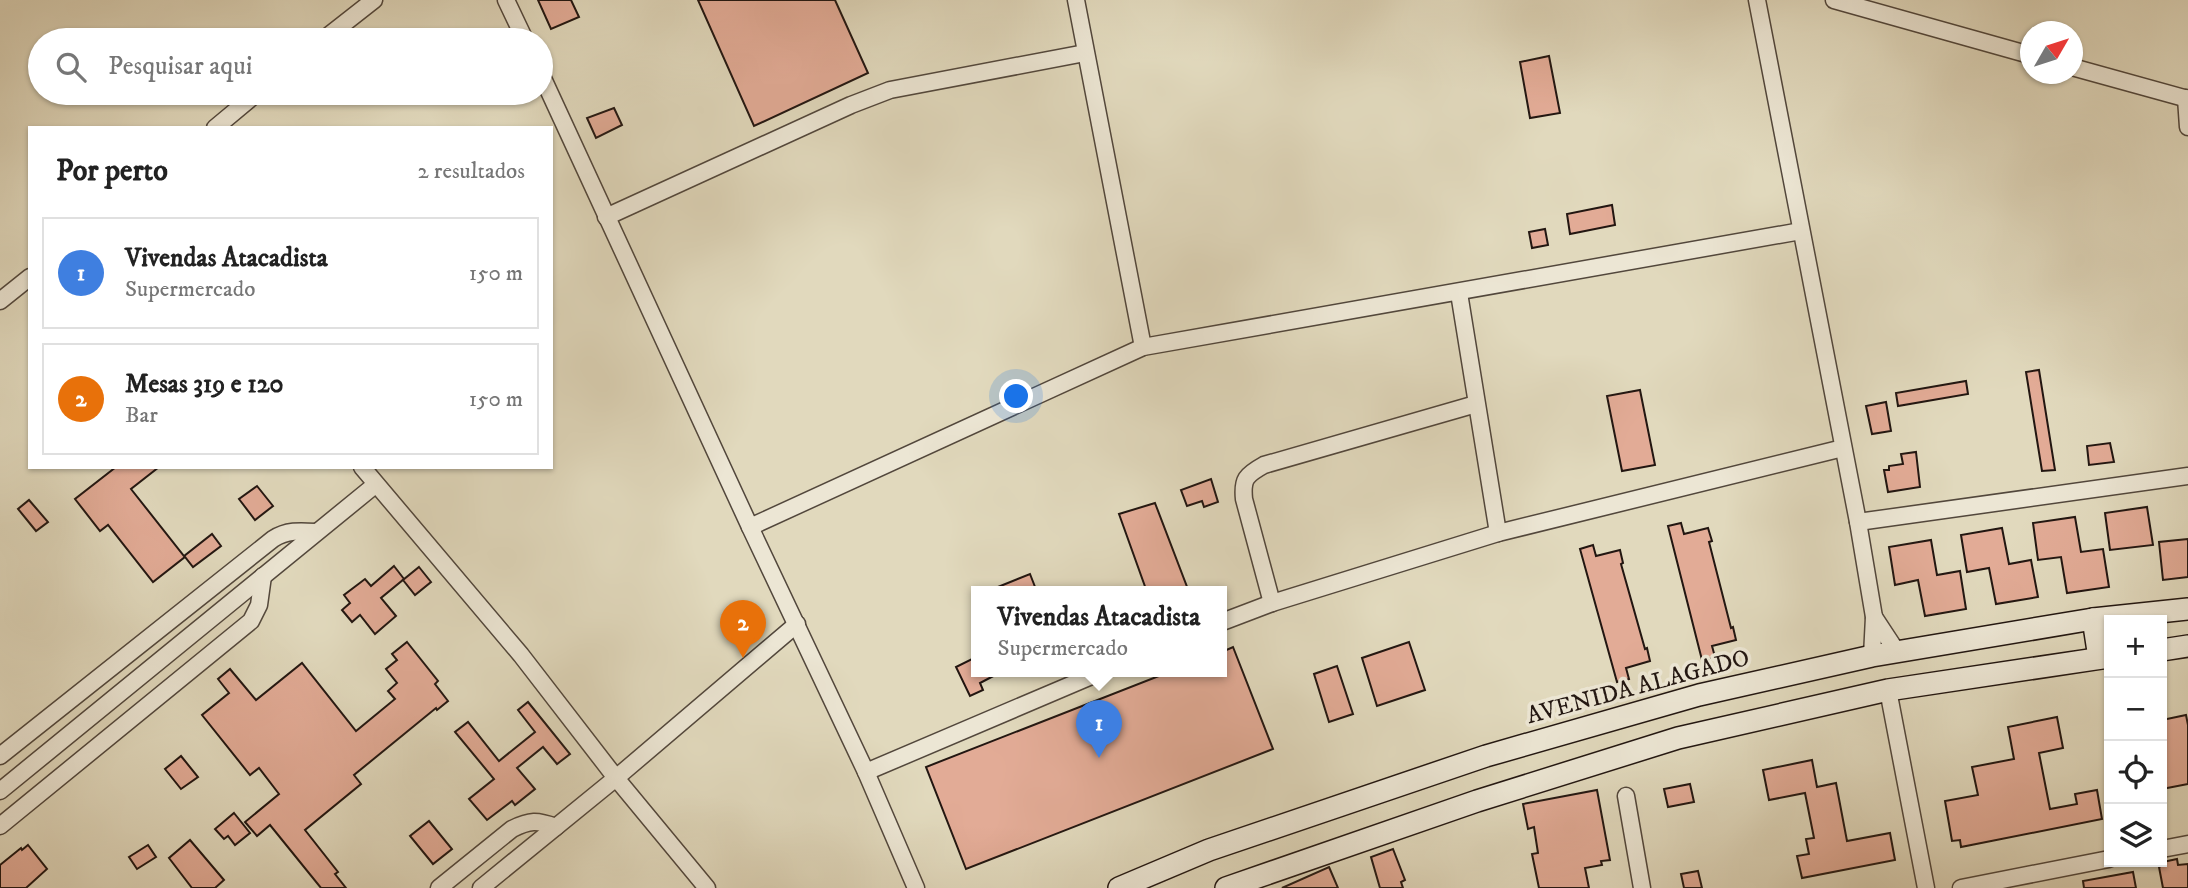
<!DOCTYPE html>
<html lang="pt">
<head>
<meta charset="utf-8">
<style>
	body { margin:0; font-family:"IM FELL DW Pica",serif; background:#f6f6f6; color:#222 }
	.controls { position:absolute; right:21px; bottom:21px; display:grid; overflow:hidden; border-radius:0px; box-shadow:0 2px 5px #0004 }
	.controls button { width:63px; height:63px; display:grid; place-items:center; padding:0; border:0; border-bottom:2px solid #e0e0e0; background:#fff; color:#222; font:35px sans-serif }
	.compass { position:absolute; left:2020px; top:21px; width:63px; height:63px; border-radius:50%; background:#fff; box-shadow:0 2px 5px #0004; rotate:51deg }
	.you { position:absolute; left:1017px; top:397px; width:24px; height:24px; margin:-18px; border:5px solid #fff; border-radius:50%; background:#1a73e8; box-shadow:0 0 0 10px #1a73e833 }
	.badge { display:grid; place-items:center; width:46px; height:46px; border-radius:50%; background:#2563eb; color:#fff; font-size:23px; font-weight:700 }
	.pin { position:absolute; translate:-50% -58px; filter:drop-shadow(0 2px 4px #0008) }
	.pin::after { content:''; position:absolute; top:37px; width:24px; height:21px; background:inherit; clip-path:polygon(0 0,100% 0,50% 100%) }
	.popup { position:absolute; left:971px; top:586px; width:256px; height:91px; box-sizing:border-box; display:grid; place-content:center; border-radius:0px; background:#fff; filter:drop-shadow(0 2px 5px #0005); font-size:23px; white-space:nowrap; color:#767676 }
	.popup b { font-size:26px; color:#222 }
	.popup::after { content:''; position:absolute; left:50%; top:100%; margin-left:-14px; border:14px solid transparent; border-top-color:#fff }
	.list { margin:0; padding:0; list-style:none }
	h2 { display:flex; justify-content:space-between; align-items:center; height:91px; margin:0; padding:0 28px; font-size:30px }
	h2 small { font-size:23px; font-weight:400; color:#767676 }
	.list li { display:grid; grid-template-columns:46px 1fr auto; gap:21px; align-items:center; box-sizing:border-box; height:112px; margin:0 14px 14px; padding:0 14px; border:2px solid #e0e0e0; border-radius:0px }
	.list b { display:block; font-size:26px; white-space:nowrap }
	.list p { margin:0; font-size:23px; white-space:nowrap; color:#767676 }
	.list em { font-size:23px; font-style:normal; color:#767676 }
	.icon { flex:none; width:38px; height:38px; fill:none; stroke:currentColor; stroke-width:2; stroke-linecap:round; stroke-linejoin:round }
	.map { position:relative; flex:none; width:2188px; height:888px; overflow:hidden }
	.search { position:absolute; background:#fff; box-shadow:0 2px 5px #0004; left:28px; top:28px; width:525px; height:77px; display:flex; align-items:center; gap:18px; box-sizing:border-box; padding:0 24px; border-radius:38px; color:#767676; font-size:26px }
	.panel { position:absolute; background:#fff; box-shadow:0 2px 5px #0004; left:28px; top:126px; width:525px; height:343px; border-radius:0px }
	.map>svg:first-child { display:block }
	.building { fill:#e2ab96; stroke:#221611; stroke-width:2 }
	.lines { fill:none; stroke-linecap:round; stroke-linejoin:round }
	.street-casing { stroke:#52473c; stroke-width:19 }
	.secondary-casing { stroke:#221611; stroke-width:24 }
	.street { stroke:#ece6d4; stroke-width:16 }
	.secondary { stroke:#ece6d4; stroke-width:21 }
	.labels { text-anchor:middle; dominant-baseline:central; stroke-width:7; stroke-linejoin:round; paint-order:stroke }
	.street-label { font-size:24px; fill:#221611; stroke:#ece6d4 }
</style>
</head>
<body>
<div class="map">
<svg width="2188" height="888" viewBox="0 0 2188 888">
	<rect width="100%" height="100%" fill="#e1d9bd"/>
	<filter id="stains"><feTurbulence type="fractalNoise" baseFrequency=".00286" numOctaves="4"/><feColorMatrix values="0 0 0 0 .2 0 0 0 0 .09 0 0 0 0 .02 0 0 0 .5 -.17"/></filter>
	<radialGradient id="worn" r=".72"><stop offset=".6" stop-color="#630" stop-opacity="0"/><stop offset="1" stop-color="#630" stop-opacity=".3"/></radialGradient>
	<g class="building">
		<path d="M538,0H571L579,17L551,29Z"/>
		<path d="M698,0H835L868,73L754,126Z"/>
		<path d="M1549,56L1560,113L1530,118L1520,62Z"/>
		<path d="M614,108L622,125L596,138L587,118Z"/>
		<path d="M1612,205L1615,225L1570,234L1567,214Z"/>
		<path d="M1545,229L1548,245L1532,248L1529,232Z"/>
		<path d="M2039,370L2055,470L2042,471L2026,372Z"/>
		<path d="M1966,381L1968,394L1898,406L1896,393Z"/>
		<path d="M1640,390L1655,465L1622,471L1607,396Z"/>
		<path d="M1886,402L1891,431L1872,434L1866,406Z"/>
		<path d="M2110,443L2114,462L2089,465L2087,446Z"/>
		<path d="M1916,452L1920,487L1888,492L1884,470H1889V466L1903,464L1901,454Z"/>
		<path d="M116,467H159L131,489L184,556L212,534L221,546L193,567L185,557L153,582L108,525L100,531L75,499Z"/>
		<path d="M1211,479L1218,502L1204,507L1202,501L1187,506L1181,490Z"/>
		<path d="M257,486L273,506L255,520L239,499Z"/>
		<path d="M29,500L48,522L36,531L18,509Z"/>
		<path d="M1155,503L1189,592H1147L1119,514Z"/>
		<path d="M2147,507L2153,545L2110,550L2105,513Z"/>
		<path d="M2075,517L2081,552L2103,549L2109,587L2067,593L2061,557L2038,560L2033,523Z"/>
		<path d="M1681,523L1684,534L1708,528L1712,541L1709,542L1731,628L1733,627L1736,640L1712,646L1715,657L1702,660L1668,526Z"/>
		<path d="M2002,528L2009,564L2031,560L2038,597L1996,604L1989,568L1967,572L1961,535Z"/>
		<path d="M2188,539V577L2163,580L2159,542Z"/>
		<path d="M1931,540L1937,575L1960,571L1966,609L1925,616L1918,580L1895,585L1889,547Z"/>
		<path d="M1593,545L1596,556L1620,550L1623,563L1621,564L1645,649L1647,648L1650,661L1626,668L1629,679L1617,682L1580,549Z"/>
		<path d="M394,566L404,579L381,598L396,616L375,634L360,615L352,622L342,610L350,603L344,595L365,579L371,586Z"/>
		<path d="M419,567L431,582L415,595L403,580Z"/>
		<path d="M1030,574L1037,592H988V591Z"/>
		<path d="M407,642L438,681L435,684L448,701L437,710L436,708L354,775L361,784L305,830L338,872L335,874L346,888H321L270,825L257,836L245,822L279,794L259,768L250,775L202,715L229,693L218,679L230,669L256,700L302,663L356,731L395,699L388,691L397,683L386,669L397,660L392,654Z"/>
		<path d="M1409,642L1425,690L1377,706L1362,658Z"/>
		<path d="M1233,647L1273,749L966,869L926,767L1169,672H1222V652Z"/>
		<path d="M976,657V672H1001L980,683L983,690L970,696L956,667Z"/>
		<path d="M1337,666L1353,714L1329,722L1314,674Z"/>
		<path d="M528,702L570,754L557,764L543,747L517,768L535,789L515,805L512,801L487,820L469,799L494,779L455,732L468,722L499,761L535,732L518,710Z"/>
		<path d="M2186,715L2188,725V784L2162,789V720Z"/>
		<path d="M2057,717L2063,748L2039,753L2050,809L2077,804L2075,794L2097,790L2102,819L1961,847L1960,840L1952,841L1945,801L1978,795L1972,767L2014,759L2008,727Z"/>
		<path d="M181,756L198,777L181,789L165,769Z"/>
		<path d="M1812,760L1817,787L1836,783L1847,841L1890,833L1895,860L1802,878L1797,856L1809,854L1806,839L1814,838L1805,793L1769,800L1763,770Z"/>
		<path d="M1690,784L1694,802L1668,807L1664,789Z"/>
		<path d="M1597,790L1610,860L1601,861L1602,865L1585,868L1589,888H1539L1532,854L1538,853L1534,827L1528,829L1523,804Z"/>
		<path d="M234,813L250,833L235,845L228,836L224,839L215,829Z"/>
		<path d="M429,821L452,849L433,864L410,836Z"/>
		<path d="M190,840L224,880L215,888H192L169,858Z"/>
		<path d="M28,845L47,869L26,888H0V865L21,848L22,850Z"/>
		<path d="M148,845L156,857L137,869L129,857Z"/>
		<path d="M1393,849L1405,880L1401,882L1403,888H1380L1371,857Z"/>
		<path d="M2177,859L2178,865L2188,864V888H2163L2159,867L2161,866L2158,863Z"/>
		<path d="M1329,867L1338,888H1282Z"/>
		<path d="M1698,871L1702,888H1684L1681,874Z"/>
		<path d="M2133,872L2136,888H2084L2083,881Z"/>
	</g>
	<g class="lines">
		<g class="street-casing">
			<g id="street">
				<path d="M506,0L525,40"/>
				<path d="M1076,0L1143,347"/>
				<path d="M1757,0L1858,522L1874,617L1872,656"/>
				<path d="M1834,0L2030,55"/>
				<path d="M323,40L374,0"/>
				<path d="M2072,67L2188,99"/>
				<path d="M541,74L750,527"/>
				<path d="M2186,98L2188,127"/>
				<path d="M215,128L257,93"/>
				<path d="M606,217L851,105L890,90L1085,53"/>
				<path d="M1459,293L1498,533"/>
				<path d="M0,301L30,277"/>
				<path d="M362,467L521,655L616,778L707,888"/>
				<path d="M1858,522L2188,476"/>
				<path d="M1272,603L1244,499C1242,479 1246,475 1264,465L1476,404"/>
				<path d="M1874,617L1897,652"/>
				<path d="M1222,622L1272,603L1498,533L1843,448"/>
				<path d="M1888,690L1926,888"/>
				<path d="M0,756L273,539C287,530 300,531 316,532"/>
				<path d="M866,772L1101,672"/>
				<path d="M0,791L375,485"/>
				<path d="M1626,796L1642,888"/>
				<path d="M0,826L251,621L259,605L263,576"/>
				<path d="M2162,849L2188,844"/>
				<path d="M439,888L512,829C530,820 537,820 556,827"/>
				<path d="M481,888L616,778L797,624"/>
				<path d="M916,888L866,772L750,527L1143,347L1801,231"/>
				<path d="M1961,888L2109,859"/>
			</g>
		</g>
		<g class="secondary-casing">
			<g id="secondary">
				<path d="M2093,619L2099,658"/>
				<path d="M2162,650L2188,646"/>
				<path d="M1119,888L1209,850L1486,756L1699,695L1872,656L2093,619L2188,609"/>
				<path d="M1226,888L1477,801L1678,738L1888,690L2109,657"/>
			</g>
		</g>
		<use href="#street" class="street"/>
		<use href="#secondary" class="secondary"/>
	</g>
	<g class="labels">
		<g class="street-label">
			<text transform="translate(1638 687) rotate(-15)">AVENIDA ALAGADO</text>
		</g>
	</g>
	<rect width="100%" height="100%" filter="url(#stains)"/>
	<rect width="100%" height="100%" fill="url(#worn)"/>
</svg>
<div class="controls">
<button>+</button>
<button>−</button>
<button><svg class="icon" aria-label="locate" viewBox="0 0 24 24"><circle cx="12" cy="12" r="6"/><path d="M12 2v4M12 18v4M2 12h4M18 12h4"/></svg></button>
<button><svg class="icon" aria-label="layers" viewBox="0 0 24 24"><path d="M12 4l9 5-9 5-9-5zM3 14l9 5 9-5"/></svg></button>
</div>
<svg class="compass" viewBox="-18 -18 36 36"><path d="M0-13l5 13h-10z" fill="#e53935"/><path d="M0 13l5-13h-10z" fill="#767676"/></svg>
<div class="you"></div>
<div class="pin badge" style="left:1099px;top:758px;background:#3f7fe0">1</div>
<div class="popup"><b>Vivendas Atacadista</b>Supermercado</div>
<div class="pin badge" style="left:743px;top:658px;background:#e8710a">2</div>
<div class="search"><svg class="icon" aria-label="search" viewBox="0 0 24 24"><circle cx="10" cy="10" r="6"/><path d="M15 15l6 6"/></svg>Pesquisar aqui</div>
<section class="panel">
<h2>Por perto<small>2 resultados</small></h2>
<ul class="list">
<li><span class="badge" style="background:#3f7fe0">1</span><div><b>Vivendas Atacadista</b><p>Supermercado</p></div><em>150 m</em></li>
<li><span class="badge" style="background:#e8710a">2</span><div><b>Mesas 319 e 120</b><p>Bar</p></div><em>150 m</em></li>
</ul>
</section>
</div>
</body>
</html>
